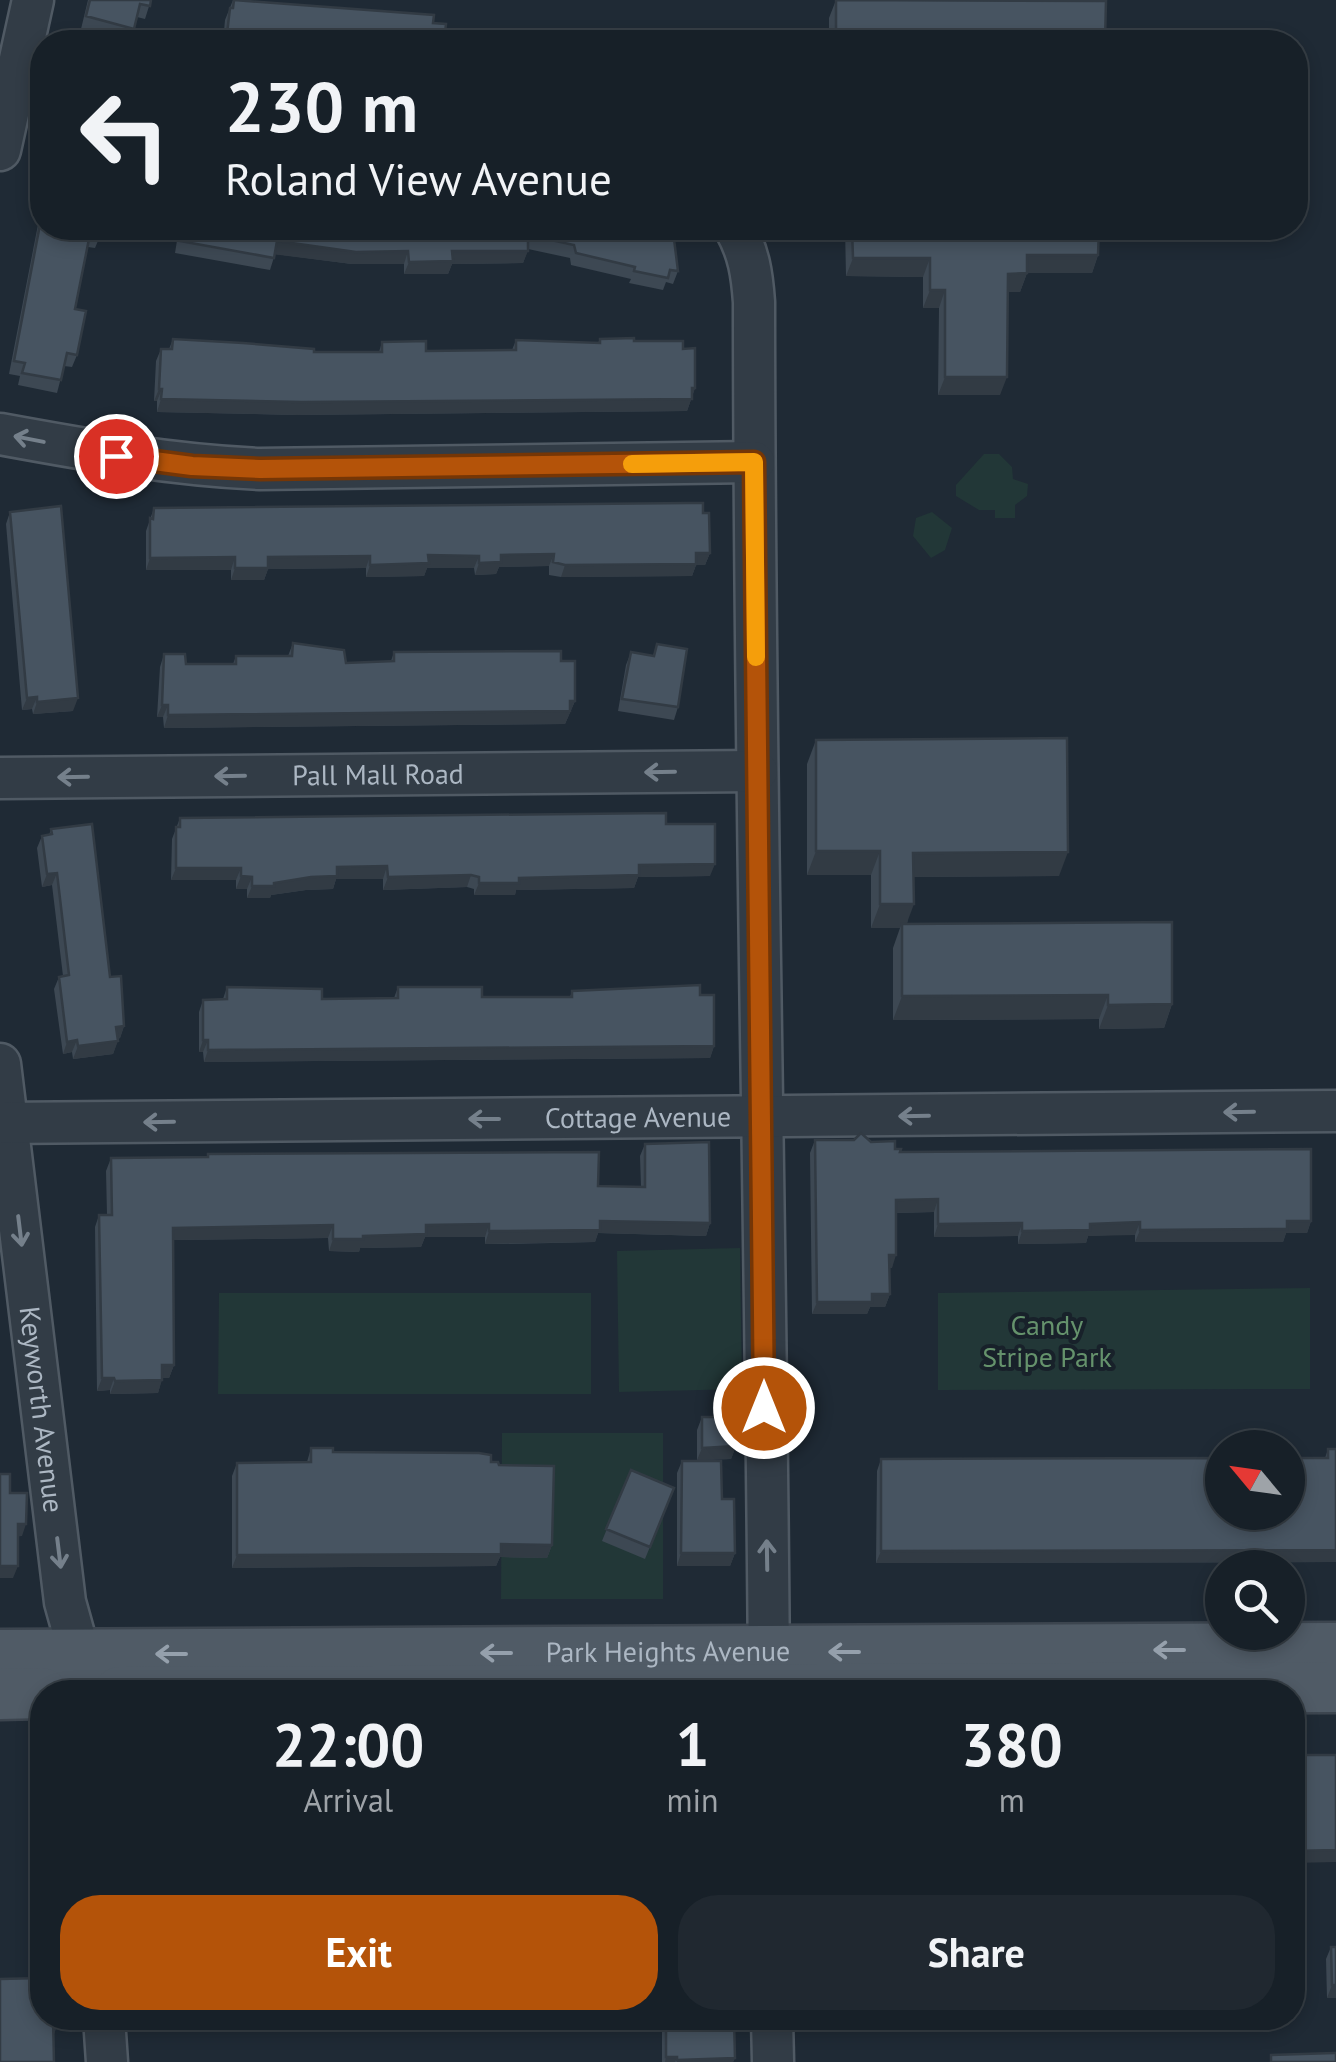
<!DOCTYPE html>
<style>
:root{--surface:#172028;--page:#202830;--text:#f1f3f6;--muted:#9ea3a8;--line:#363e45;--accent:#b45309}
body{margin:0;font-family:"PT Sans",sans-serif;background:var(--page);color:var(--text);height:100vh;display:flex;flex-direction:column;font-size:38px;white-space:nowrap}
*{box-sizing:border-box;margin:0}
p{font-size:32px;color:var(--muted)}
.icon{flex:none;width:55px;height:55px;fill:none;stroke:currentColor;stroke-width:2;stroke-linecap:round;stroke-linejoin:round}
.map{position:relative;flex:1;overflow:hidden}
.details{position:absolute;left:30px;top:1680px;width:1275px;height:350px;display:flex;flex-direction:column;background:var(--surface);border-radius:40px;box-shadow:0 5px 15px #0003,0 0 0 2px var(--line)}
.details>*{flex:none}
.top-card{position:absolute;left:30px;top:30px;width:1278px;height:210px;border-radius:40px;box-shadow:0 5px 15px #0003,0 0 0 2px var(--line);background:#172028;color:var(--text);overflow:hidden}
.needle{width:65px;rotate:299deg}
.fabs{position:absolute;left:1205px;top:1430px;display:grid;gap:20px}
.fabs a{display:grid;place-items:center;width:100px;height:100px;border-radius:50%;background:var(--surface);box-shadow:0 5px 15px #0003,0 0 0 2px var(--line);font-size:50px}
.pin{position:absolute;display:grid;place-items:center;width:85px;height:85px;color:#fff;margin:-42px;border:5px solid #fff;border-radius:50%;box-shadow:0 2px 10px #0007}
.me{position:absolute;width:110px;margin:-55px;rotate:0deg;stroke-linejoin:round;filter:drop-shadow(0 0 8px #0008)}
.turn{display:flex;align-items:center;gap:35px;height:210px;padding:0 30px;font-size:45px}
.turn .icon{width:130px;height:130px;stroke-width:2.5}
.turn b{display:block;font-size:70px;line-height:85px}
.eta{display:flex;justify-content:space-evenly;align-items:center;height:170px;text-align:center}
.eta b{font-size:60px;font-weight:800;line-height:70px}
.cta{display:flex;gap:20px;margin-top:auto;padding:20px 30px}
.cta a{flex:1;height:115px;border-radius:40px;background:var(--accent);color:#fff;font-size:40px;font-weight:800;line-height:115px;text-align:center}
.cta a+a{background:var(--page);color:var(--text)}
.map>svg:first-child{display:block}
.green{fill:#223737}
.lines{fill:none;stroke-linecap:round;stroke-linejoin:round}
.minor-casing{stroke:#505a64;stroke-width:45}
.major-casing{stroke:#3c454f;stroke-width:55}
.minor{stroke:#323c46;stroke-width:40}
.major{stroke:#505b66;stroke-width:50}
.wall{fill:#3d4853}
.shaded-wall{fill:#323b44}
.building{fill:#475461;stroke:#323b44;stroke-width:2.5}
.oneway{stroke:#75808b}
.oneway2{stroke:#95a0ac}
.route-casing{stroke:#753606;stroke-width:25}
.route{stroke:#b45309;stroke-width:18}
.slow{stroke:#f59e0b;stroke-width:18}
.labels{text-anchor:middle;stroke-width:8;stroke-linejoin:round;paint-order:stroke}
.street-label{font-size:28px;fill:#acb7c3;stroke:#18212a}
.park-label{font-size:28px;fill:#65926c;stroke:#18212a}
</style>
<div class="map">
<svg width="1336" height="2062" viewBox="0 0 1336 2062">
<rect width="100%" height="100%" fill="#1f2a35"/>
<path class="green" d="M984,454H999L1012,467L1013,479L1028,484L1027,496L1015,505V518H995V510H979L956,496V485Z
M932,512L952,528L945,550L931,558L913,536L916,518Z
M740,1248L742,1389L619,1392L617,1251Z
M1310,1288V1389L938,1390V1293Z
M219,1293H591V1394H218Z
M502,1433H663V1599H501Z"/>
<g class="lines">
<defs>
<g id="minor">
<path d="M0,150L33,0"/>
<path d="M735,228C749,253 752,274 754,302C754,762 766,1221 769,1680"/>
<path d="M0,434C87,450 172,465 260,469L754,462"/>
<path id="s1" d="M0,778L757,771"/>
<path id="s2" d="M0,1064L65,1602L90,1692"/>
<path id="s3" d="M0,1123L1336,1111"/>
<path d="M104,2018L107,2062"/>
<path d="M772,2018L773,2062"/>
</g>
<g id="major">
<path id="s4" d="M0,1655L1336,1648"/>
<path d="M119,1692L1336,1687"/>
<path d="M0,1694L42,1693"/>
</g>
</defs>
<use href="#minor" class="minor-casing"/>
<use href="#major" class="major-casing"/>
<use href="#minor" class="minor"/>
<use href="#major" class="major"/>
</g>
<path class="wall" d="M88,0H151L145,19L137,17L130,42L81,29Z
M233,0L433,23L444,42H223L225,20Z
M836,0L1105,42H829V18Z
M42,204V228L100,236L95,248L88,247L75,309L77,355L72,367L64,366L57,393L18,385L20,376L9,374Z
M179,228H646L645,232L678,271L673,284L666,282L663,290L629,283L631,279L571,265L570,258L528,249L523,263L452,264L448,274H404V264H352L275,254L270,270L175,253Z
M845,228H1099L1098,255L1092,273H1027L1020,292H1008L1000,395H938L939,308H923V277L846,276Z
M173,339L314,352H379L382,342L426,351L512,350L516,340L598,343L600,339L634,341L683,349L695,388L687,411L297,415L157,412V401H154L156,361L161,349H169Z
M154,508L703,513L710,553L705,565H696L692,576L561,577L549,575V566L499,567L496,574L475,575L474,568H427L424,576L366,577V568L268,569L264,580H231V570H146V531Z
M10,512L73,711L33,714L32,709L22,710L6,524Z
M293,643L346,663L391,661L394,652L561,661L575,701L565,724L164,728L163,717H157L160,667L164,654L186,664H233L236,656H288Z
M657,644L678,707L674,720L618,711L626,665L631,652L653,656Z
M816,740L1059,876L914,877L907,924L1172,1004L1164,1028L1099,1029V1019L893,1020V948L900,928H871V875H807V764Z
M180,818L666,824L710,876L638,877L634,888L516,890L515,895H474V889L467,887L383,890V879H336L333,889L306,890L271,895L270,898H247V889H236V880H171L172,839Z
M51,829L110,977L124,1026L120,1038L118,1039L113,1054L73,1059L72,1052L63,1054L54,989L59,977L63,976L52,885L42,887L37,848L42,836L49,835Z
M227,987L322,999L394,998L398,987L482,997H570L572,991L700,995L714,1046L710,1058L204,1062L203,1052H199V1012L203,1000L223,999Z
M815,1140L871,1142L900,1152L1311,1221L1307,1233H1286L1283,1242H1135V1235H1111L1088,1236L1086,1243L1018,1244V1236L934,1237V1212L896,1213L892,1268H889L890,1294L885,1307H870L867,1314H812L810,1153Z
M645,1144L710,1223L706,1236L598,1233L595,1242L503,1244H485V1237H425L421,1247L360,1248L359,1252L329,1251L328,1238L173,1240L174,1365L169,1378H162L158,1393L110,1394V1390L97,1391L95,1227L99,1215H107L106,1171L111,1158L598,1186L641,1187L640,1156Z
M702,1417L736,1446L731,1459L697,1460V1430Z
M311,1448L333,1452L491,1462L499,1465L552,1545L547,1558L500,1557L496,1566L232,1568V1476L237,1463L307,1462Z
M1328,1449H1336V1562L876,1563L877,1471L881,1459L1325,1458Z
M682,1461L722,1499L735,1553L730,1566H677V1473Z
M631,1470L674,1488L645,1559L602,1541Z
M1331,1947H1336V1998H1327L1326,1959Z
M662,2018H734L735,2058L733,2062H662Z"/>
<path class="shaded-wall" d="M277,241L408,251L404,264H352L272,254Z
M452,251H528L523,263L452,264L448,274H404L409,262Z
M1027,255H1098L1092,273H1020Z
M853,258H930L923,277L846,276Z
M1027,273L1020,292H1001L1008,274Z
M930,290H945L939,308H923Z
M945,377H1007L1000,395H938Z
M695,388L687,411L297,415L157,412L161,399Z
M159,389H162L157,401H154Z
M696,553H710L705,565H696L692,576L561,577L565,565Z
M554,554L549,566L499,567L496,574L475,575L479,563L501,555Z
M428,555L479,556L474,568H427L424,576L366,577L370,565Z
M370,556L366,568L268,569L264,580H231L235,568L268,557Z
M235,557L231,570H146L150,558Z
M37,697L32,709L22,710L27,698Z
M78,698L73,711L33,714L37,702Z
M575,701L565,724L164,728L168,715Z
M162,705H168L163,717H157Z
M816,851H880L871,875H807Z
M1068,852L1059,876L905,877L913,853Z
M715,864L710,876L638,877L634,888L516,890L515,895H474L479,883L639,865Z
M387,866L383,879H336L333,889L306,890L271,895L270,898H247L252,886L274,883L337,867Z
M176,868H241L236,880H171Z
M57,873L52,885L42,887L47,874Z
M471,875L467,887L383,890L388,877Z
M241,876L252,877L247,889H236Z
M880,904H914L905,928L902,924L900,928H871Z
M1108,995L1099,1019L893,1020L902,996Z
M1172,1004L1164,1028L1099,1029L1108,1005Z
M124,1026L120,1038L111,1039L116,1027Z
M77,1040L72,1052L63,1054L67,1042Z
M203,1040H208L203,1052H199Z
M118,1041L113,1054L73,1059L78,1046Z
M714,1046L710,1058L204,1062L208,1050Z
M938,1199L934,1212L891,1213L896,1200Z
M600,1221L710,1223L706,1236L598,1233L595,1242L485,1244L489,1231Z
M1287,1221H1311L1307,1233H1286L1283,1242H1135L1140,1230Z
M1140,1222L1135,1235L1088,1236L1086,1243L1018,1244L1022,1231L1090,1224Z
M1022,1223L1018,1236L934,1237L938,1224Z
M489,1224L485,1237H425L421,1247L360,1248L359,1252L329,1251L333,1239L363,1236L426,1225Z
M333,1225L328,1238L169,1240L173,1228Z
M889,1255H896L892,1268H885Z
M872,1294H890L885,1307H870L867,1314H812L817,1302Z
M162,1365H174L169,1378H158Z
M102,1378H114L110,1390L97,1391Z
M162,1380L158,1393L110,1394L115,1381Z
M736,1446L731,1459L697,1460L702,1448Z
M18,1524H26L22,1536L13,1537Z
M501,1544L552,1545L547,1558L500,1557L496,1566L232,1568L237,1555Z
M1336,1550V1562L876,1563L881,1551Z
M681,1553H735L730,1566H677Z
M0,1566H18L13,1578H0Z
M1336,1850V1862L1292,1863V1851Z
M1332,1985H1336V1998H1327Z
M52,2018H60L53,2037Z
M666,2057H677L675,2062H665Z
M735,2058L733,2062H677V2060Z"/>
<path class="building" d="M90,0H151L150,6L140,4L134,29L86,16Z
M234,0L434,15L433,23L446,24L444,42H226L230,8H233Z
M836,0L1106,1L1105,42H836Z
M42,214V228H102L100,236L90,234L75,309L86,311L77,355L67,353L61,380L22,373L25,363L14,361Z
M182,228H646L645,232L674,239L678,271L670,270L668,278L634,271L635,267L576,253L574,245L528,235V251H452L453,261L409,262L408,251L356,252L277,241L274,258L180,241Z
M852,228H1099L1098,255H1027V273L1008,274L1007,377H945V290H930V258H853Z
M634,338V341H683V349L695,348V388H692V399L302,402L161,399L162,389H159L161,349H172L173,339L243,343L314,349V352H382V342L426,341V351L516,350V340L600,343V339Z
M689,503H703V513H709L710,553H696V564L565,565L553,562L554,554L501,555V562L479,563V556L428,555L429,563L370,565V556L268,557V568H235V557L150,558V518L153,519L154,508Z
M61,506L78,698L37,702V697L27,698L10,512Z
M293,643L344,650L346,663L394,661V652L561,651V661H575V701H570V711L168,715V705H162L164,654H185L186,664H236V656H292Z
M657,644L687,649L678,707L622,699L631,652L654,656Z
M1067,738L1068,852L913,853L914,904H880V851H816V740Z
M666,813V824H715V864L639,865V875L519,878V883H479V877L471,875L388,877L387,866L337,867V876L311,877L274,883V886H252V877L241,876V868H176V827H180V818Z
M92,824L110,977L121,976L124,1026L116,1027L118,1041L78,1046L77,1040L67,1042L59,977L69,975L57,873L47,874L42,836L52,834L51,829Z
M1172,922V1004L1108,1005V995L902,996V924Z
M700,985V995H714V1046L208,1050V1040H203V1000L227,999V987L322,989V999L398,998V987H482V997H572V991Z
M861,1133L871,1142L895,1141V1149H901L900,1152L1311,1149V1221H1287V1229L1140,1230V1222L1090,1224V1230L1022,1231V1223L938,1224V1199L896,1200V1255H889L890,1294H872V1302H817L815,1140H854Z
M709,1142L710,1223L600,1221V1230L508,1231H489V1224L426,1225V1234L363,1236V1239H333V1225L173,1228L174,1365H162V1380L115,1381L114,1378H102L99,1215H112L111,1158L208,1157V1154L599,1152L598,1186L645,1187V1144Z
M702,1417H735L736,1446L702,1448Z
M311,1448H333V1452L479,1453L491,1455V1462H498L499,1465L554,1466L552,1545L501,1544V1554L237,1555V1463L311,1462Z
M1328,1449H1336V1550L881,1551V1459L1222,1458V1512H1288V1458H1328Z
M682,1461H721L722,1499H734L735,1553H681Z
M631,1470L674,1488L650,1547L606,1529Z
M0,1474H10V1493H27L26,1524H18V1566H0Z
M1292,1755H1336V1850L1292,1851Z
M1331,1947H1336V1985H1332Z
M42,1978V2018H53L54,2062H0V1979Z
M666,2018H734L735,2058L677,2060V2057H666Z
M1334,2053H1336V2062H1271V2055Z"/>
<defs><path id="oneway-shaft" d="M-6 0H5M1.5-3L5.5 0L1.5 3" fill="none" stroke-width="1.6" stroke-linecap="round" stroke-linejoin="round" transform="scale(2.5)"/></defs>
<g class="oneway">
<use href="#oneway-shaft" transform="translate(29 439) rotate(-169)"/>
<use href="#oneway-shaft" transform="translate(660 772) rotate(179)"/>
<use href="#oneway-shaft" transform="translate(230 776) rotate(179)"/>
<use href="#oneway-shaft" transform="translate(73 777) rotate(179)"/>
<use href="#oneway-shaft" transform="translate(1239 1112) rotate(179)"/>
<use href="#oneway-shaft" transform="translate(914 1116) rotate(179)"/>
<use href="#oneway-shaft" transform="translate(484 1119) rotate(180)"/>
<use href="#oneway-shaft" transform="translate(159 1122) rotate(179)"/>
<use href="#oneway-shaft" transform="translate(20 1231) rotate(83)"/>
<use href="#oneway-shaft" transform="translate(59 1553) rotate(83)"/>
<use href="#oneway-shaft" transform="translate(767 1555) rotate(-91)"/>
</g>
<g class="oneway2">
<use href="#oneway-shaft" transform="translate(1169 1650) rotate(180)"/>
<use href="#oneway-shaft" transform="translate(844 1652) rotate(180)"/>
<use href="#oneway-shaft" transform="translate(496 1653) rotate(180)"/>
<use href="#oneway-shaft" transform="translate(171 1654) rotate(180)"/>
</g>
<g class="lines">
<defs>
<path id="route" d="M116,456L192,466L260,469L754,462L764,1408"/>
</defs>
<use href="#route" class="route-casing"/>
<use href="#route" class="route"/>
<path class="slow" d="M632,464L754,462L756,657"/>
</g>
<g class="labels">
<g class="street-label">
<text dy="10" stroke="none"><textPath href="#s1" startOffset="378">Pall Mall Road</textPath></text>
<text dy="10" stroke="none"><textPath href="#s3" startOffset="638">Cottage Avenue</textPath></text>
<text dy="10" stroke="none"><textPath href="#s2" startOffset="348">Keyworth Avenue</textPath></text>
<text dy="10" stroke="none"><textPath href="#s4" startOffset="668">Park Heights Avenue</textPath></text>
</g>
<g class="park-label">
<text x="1047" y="1335">Candy<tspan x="1047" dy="32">Stripe Park</tspan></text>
</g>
</g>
</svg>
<div class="fabs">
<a><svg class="needle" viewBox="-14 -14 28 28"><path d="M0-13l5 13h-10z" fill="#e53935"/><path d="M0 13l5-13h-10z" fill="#9ea3a8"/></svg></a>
<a><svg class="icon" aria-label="search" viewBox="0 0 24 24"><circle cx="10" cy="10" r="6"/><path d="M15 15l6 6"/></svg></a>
</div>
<div class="pin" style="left:116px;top:456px;background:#d93025"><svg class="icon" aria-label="arrive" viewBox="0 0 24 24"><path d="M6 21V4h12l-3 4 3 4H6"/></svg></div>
<svg class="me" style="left:764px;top:1408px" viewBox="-20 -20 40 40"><circle r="17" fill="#b45309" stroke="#fff" stroke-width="3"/><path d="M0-11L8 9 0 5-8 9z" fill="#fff"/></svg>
<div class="top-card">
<div class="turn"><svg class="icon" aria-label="left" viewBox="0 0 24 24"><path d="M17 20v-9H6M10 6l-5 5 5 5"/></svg><div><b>230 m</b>Roland View Avenue</div></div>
</div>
<section class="details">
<div class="eta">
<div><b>22:00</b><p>Arrival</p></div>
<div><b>1</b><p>min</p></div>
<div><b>380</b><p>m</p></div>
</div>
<div class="cta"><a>Exit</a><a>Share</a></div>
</section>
</div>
